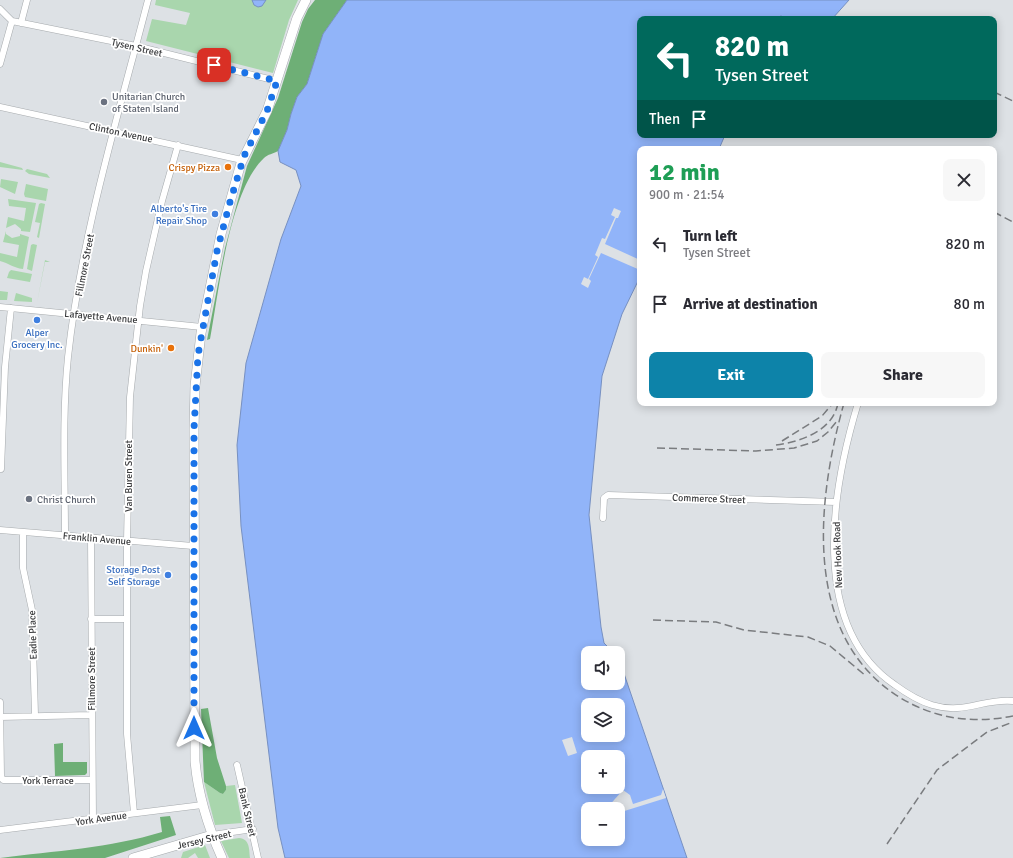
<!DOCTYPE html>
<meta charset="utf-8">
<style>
:root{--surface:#fff;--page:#f7f7f7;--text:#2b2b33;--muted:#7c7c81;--accent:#0d83a9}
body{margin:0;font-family:Signika,sans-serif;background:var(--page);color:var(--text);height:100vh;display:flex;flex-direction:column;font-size:15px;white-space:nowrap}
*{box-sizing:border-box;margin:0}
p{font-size:13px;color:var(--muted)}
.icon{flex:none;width:22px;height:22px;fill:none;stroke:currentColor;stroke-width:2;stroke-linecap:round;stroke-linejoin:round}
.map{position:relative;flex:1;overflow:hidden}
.drawer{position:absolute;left:637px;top:146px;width:360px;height:260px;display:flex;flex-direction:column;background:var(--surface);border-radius:8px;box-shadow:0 2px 10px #0003}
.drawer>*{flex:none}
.top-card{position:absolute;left:637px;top:16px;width:360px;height:122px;border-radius:8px;box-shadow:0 2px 10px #0003;background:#00695c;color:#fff;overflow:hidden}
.fabs{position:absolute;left:581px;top:646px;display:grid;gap:8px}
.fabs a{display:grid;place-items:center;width:44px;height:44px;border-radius:8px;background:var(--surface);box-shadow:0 2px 10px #0003;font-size:20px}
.pin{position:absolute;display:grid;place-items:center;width:34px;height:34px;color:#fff;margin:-17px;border-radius:8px;box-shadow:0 2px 6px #0006}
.me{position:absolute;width:44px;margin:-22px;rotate:0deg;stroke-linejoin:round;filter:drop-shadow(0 0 3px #0008)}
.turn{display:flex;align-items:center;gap:14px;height:84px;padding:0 12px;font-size:18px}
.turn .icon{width:52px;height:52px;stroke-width:2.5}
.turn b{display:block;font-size:28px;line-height:34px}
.then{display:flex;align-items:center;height:38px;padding:0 12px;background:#0003;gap:8px;font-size:15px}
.round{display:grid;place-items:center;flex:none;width:42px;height:42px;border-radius:8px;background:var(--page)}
.headline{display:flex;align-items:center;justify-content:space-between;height:68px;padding:0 12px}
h1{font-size:24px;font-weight:700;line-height:30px;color:#1e9e55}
.button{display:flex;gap:8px;margin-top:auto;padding:8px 12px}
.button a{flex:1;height:46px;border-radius:8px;background:var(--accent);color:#fff;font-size:16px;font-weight:700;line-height:46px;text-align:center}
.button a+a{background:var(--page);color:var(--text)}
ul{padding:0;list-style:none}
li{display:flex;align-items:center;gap:12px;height:60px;padding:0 12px}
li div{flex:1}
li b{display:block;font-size:15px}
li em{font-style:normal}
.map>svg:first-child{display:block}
.green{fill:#a9d6ad}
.forest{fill:#6eaf76}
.water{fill:#91b4f9;stroke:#7790c1;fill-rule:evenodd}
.pier{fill:#dde1e5}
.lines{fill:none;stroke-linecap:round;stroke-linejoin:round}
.street-casing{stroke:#a6aaad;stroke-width:7}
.secondary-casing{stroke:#a6aaad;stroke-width:10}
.street{stroke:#fff;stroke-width:6}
.secondary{stroke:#fff;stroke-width:9}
.rail{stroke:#7a7c7f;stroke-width:1.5;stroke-dasharray:8 4;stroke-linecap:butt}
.route{stroke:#1a73e8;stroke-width:7;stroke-dasharray:0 12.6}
.worship-dot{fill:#6b7280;stroke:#fff;stroke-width:1.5}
.food-dot{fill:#e8710a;stroke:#fff;stroke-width:1.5}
.shop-dot{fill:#3f7fe0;stroke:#fff;stroke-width:1.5}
.labels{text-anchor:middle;stroke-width:3.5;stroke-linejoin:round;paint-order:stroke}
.street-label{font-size:10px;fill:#3a3b3d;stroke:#fff}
.worship-label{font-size:10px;fill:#5b616d;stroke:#fff;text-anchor:start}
.food-label{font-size:10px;fill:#c56008;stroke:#fff;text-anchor:end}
.shop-label{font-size:10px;fill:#366cbe;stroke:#fff;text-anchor:end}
</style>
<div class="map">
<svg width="1013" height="858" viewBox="0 0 1013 858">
<rect width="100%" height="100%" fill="#dde1e5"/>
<path class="green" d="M156,0H298L289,20L273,73L146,41L152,19L186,25L190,13L155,5Z
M0,162L22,168L23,170L0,167Z
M27,169L47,174L50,178L29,174L25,171Z
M1,179L18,182L15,194L0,187Z
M26,184L48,189L46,201L25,197L24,194Z
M8,199L36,203L30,232L21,231V229L15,224L6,228L8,217L24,221L26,208L9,206Z
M41,203L45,204L39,238L37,237L40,223L35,222L39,204Z
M6,231V234L12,238L20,236V234L29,237L23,269C13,268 9,263 0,261V253L17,257L19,245L3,242Z
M33,244L37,245L32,271L27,269L31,245Z
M45,260L50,262H45L37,303Z
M11,270L32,274L30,282L7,278L9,272Z
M0,291L8,292L7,300H0Z
M16,293L32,298V302L14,301Z
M204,782L220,793L223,794L226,790V786L235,785L242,823L215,825Z
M239,838C250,839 249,849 250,858H229L221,841Z
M205,845L210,858H198L195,853L188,858H181L183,852Z"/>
<path class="forest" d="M315,0H347L323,34L307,84L297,97L291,114L287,130L278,151C273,154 268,154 264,158C229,191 219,291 210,339L207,340L225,248L247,166L278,98L302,22L308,9Z
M208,708L217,758L226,786V790L223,794L220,793L204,782L201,709Z
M63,743V762H87V773L85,775L55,776L54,744Z
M170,816L176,835L105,858H0C54,851 110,848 162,832L160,817Z"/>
<path class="water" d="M252,0H266L262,6L258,7L254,5Z
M347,0H849L832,19H788L781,16L772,19H640V135H725L719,149H640V277L622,314L602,376L589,515L601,627L604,643L614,653H588V683H618V657L619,659L687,858H285L278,828L241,526L237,445L246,363L281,239L301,186L296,170L280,162L278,151L287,130L291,114L297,97L307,84L323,34ZM588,705H618V735H588ZM588,757H618V787H588ZM588,809H618V839H588Z"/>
<path class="pier" d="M614,208L621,211L618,218H616L605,244L640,260V270L601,253L589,279L591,281L588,288L581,284L584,277L588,279L598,257L595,255L602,238L605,239L615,217L611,215Z
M572,737L577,753L568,756L562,740Z
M663,789L666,798L618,813V809H606L623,790L630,795L633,804L661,795Z"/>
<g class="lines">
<defs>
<path id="street" d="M0,9L12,21L136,46L277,81
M21,23L27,0
M0,64L12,21
M0,107L242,160
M0,307L202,327
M858,403C832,489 808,626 895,685C906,693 919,701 932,705C965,715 983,698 1013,701
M1,469L5,367L11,308
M603,518L604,498L608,495L836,502
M0,530L193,546
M23,532V568L32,610L35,715
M65,536C65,476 62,416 68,357C81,237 118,116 148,0
M91,538L93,819
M91,619H127
M0,702L1,776L3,780H92
M0,717L91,715
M237,765L258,858
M134,813L127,734V541L130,397L140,306L146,271L162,201L178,145
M0,830L202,805
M212,835L253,829"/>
<path id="secondary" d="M133,858L212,835
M222,858C208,827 198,795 195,761L194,429L195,386L201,333L221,234L241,163L267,111L297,18L306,0"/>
</defs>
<use href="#street" class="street-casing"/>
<use href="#secondary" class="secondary-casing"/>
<use href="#street" class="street"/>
<use href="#secondary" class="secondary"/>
<path class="rail" d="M994,92L1013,101
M994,212L1013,222
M844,403C817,499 801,635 899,697C935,719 973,724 1013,716
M782,441L822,416L833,403
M776,445C800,442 833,431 838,403
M657,448L756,451L794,448L817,441L828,432L837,421
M653,620L716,622L744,630L808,637L830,646L866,676
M887,844L937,770L987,732L1013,722"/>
</g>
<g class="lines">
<path class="route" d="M194,728V429L198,355L217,251L230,202L244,156L267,111L277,81L214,65"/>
</g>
<g class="worship-dot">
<circle cx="104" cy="102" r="4"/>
<circle cx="29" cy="499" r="4"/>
</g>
<g class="food-dot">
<circle cx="228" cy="167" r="4"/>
<circle cx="171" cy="348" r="4"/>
</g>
<g class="shop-dot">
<circle cx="215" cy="214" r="4"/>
<circle cx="37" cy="320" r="4"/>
<circle cx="168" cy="575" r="4"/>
</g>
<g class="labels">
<g class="street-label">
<text transform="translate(137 47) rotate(13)" y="4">Tysen Street</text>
<text transform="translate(121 132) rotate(12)" y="4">Clinton Avenue</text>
<text transform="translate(84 265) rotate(-79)" y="4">Fillmore Street</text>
<text transform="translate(101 316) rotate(5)" y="4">Lafayette Avenue</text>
<text transform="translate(128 476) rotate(-90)" y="4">Van Buren Street</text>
<text transform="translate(709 498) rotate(2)" y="4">Commerce Street</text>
<text transform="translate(97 538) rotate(5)" y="4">Franklin Avenue</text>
<text transform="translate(837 555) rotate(-92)" y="4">New Hook Road</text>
<text transform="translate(32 635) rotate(-92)" y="4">Eadie Place</text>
<text transform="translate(91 679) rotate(-90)" y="4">Fillmore Street</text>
<text x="48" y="784">York Terrace</text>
<text transform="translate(248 812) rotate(77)" y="4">Bank Street</text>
<text transform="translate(101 818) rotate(-8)" y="4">York Avenue</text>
<text transform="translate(204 839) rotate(-13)" y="4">Jersey Street</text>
</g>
<g class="worship-label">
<text x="112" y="100">Unitarian Church<tspan x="112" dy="12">of Staten Island</tspan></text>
<text x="37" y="503">Christ Church</text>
</g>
<g class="food-label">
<text x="220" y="171">Crispy Pizza</text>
<text x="163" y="352">Dunkin'</text>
</g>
<g class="shop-label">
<text x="207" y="212">Alberto's Tire<tspan x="207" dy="12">Repair Shop</tspan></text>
<text x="37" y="336" text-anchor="middle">Alper<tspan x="37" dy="12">Grocery Inc.</tspan></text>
<text x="160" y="573">Storage Post<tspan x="160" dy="12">Self Storage</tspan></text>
</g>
</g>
</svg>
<div class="fabs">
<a><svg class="icon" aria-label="sound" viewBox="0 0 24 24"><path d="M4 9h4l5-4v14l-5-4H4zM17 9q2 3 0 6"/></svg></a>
<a><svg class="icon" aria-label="layers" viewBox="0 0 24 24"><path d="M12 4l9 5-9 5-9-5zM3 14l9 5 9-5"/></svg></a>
<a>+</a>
<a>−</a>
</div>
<div class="pin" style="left:214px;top:65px;background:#d93025"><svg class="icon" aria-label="arrive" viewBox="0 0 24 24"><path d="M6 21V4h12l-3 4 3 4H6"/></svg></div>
<svg class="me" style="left:194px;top:728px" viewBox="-20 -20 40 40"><path d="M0-17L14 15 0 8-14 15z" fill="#1a73e8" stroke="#fff" stroke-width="4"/></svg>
<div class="top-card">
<div class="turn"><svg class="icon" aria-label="left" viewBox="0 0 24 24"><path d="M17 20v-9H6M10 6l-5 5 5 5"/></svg><div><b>820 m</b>Tysen Street</div></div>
<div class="then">Then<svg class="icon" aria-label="arrive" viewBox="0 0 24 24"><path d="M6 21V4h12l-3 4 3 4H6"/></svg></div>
</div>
<section class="drawer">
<div class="headline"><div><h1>12 min</h1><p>900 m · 21:54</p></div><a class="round"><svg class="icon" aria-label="close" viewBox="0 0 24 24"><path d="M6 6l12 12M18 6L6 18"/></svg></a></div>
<ul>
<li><svg class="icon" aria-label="left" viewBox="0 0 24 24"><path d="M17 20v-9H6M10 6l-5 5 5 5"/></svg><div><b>Turn left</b><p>Tysen Street</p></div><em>820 m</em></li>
<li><svg class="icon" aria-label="arrive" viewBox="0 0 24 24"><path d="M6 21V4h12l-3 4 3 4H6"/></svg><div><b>Arrive at destination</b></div><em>80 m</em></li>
</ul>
<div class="button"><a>Exit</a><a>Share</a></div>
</section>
</div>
